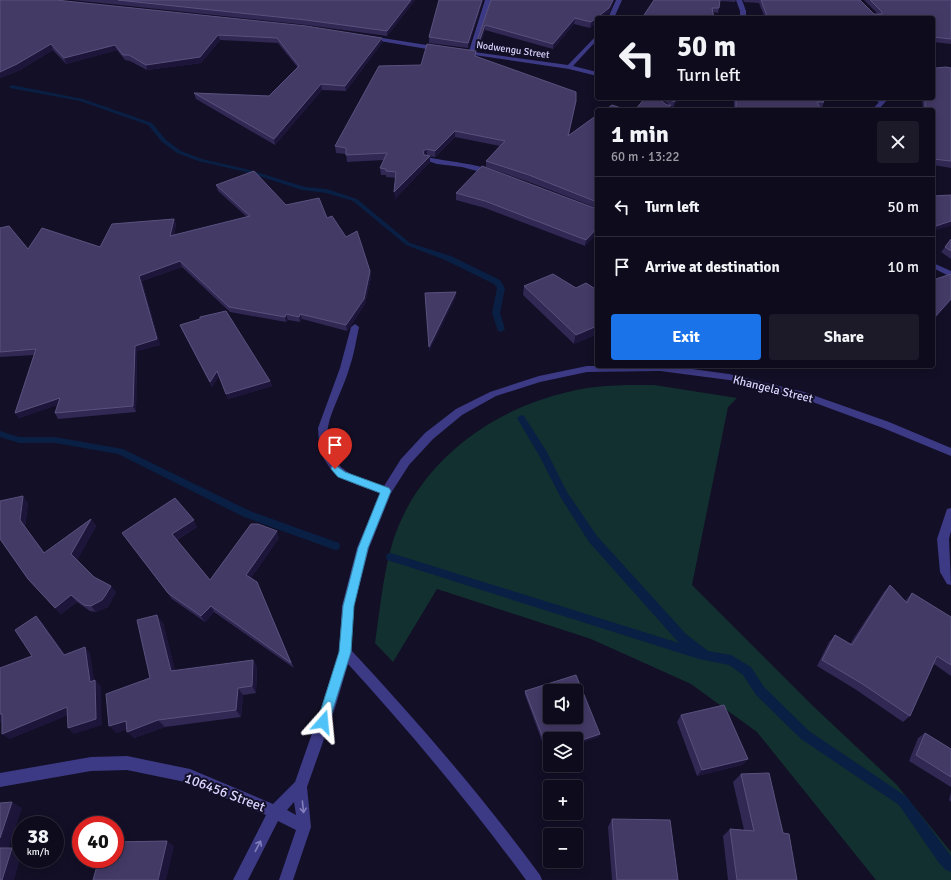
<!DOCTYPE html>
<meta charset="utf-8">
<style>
:root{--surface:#0e0b1c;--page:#1c1929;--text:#f1f3f6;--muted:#9b9ba3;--line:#2e2b3b;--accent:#1a73e8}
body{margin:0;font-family:Signika,sans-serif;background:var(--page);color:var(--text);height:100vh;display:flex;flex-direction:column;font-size:15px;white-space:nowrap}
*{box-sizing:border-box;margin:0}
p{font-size:13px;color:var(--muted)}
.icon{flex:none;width:22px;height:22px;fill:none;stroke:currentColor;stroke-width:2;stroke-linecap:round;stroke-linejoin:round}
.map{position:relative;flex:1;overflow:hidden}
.side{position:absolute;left:595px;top:108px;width:340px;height:260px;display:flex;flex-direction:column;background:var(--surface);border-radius:4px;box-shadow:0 2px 10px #0003,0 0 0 1px var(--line)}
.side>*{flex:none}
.banner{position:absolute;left:595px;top:16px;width:340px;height:84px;border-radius:4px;box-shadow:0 2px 10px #0003,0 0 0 1px var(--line);background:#0e0b1c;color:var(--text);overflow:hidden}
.fabs{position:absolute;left:543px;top:684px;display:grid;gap:8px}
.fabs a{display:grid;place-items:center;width:40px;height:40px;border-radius:4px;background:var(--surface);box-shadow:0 2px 10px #0003,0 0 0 1px var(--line);font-size:20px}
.speed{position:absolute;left:12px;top:816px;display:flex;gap:8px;font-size:20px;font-weight:700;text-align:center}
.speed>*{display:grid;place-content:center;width:52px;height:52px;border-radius:50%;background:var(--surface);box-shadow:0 2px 10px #0003,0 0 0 1px var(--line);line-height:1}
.speed small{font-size:10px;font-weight:400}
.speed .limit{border:6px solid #d22;background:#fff;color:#111}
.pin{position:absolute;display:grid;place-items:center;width:34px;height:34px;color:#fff;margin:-41px -17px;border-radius:50% 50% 50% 0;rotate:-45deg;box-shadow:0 0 4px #0007}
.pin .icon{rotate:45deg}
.me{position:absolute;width:44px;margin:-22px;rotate:18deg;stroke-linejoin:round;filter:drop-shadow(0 0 3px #0008)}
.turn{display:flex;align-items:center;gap:14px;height:84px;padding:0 16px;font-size:18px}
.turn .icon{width:52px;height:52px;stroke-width:2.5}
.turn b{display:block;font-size:28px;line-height:34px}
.round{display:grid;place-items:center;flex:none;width:42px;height:42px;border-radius:4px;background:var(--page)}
.headline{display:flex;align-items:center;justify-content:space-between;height:68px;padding:0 16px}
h1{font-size:24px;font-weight:700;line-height:30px}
.primary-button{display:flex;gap:8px;margin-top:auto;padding:8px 16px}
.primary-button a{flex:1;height:46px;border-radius:4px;background:var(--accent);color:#fff;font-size:16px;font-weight:700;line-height:46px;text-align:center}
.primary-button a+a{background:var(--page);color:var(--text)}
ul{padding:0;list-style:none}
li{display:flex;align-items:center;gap:12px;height:60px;padding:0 16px;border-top:1px solid var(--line)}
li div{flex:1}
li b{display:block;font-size:15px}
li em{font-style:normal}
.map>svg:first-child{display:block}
.green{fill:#12302f}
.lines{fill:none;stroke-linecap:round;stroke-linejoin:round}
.stream{fill:#0a1f44;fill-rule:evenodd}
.minor{fill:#3d3a85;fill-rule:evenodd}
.wall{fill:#312854}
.shaded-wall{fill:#1d163a}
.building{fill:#433a66;stroke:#5a527e;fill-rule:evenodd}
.oneway{stroke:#837fbc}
.route{fill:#4fc3f7;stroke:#337fa1}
.labels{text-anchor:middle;stroke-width:4;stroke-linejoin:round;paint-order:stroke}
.far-street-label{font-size:10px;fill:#d9d4ff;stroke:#130f26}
.street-label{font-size:12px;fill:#d9d4ff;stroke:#130f26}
.near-street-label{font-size:14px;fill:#d9d4ff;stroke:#130f26}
</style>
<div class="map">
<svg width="951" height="880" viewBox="0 0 951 880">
<rect width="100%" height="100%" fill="#130f26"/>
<path class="green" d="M625,385H654L737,398L728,407L692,585L813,706L896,784L951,852V880H876L757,732L691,684L591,639L437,589L393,662L375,643C380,609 383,574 393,541C418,463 490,410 568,392C586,387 606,386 625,385Z"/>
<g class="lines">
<path class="stream" d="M12,85L83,99L152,123L166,140L181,151L202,159L250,170L305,187L327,189L357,199L410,243L451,256L500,280L505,288L500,313L505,329L501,332L498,331L492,313L497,288L494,284L445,260L406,245L353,201L326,193L302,190L246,172L198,161L177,153L162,142L148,125L80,101L10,88L9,87Z
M521,415L524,416L547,452L567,492L597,536L686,634L708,651L731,655L751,667L764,687L809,731L907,797L951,856V872L946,870L939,863L899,805L801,739L756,695L743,675L729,665L699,659L387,560L386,557L387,554L391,553L679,643L589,542L561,498L540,457L517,418Z
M0,431L19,437H55L123,449L250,511L339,543L340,546L339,549L335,550L244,517L118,454L55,443H19L0,437Z"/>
<path class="minor" d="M485,0H491L474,52L568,65L597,35V40L573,66L597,72V76L569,69L461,53V51H469Z
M616,0H622L614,18H608Z
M736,0H742L746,11V18H740V11Z
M370,36L439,47L442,49L439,51L368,39L367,38Z
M869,98L881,99L889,98L878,110H872L879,102Z
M427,157C443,161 484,164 495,173L492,175L462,167L437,164L425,160L424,159Z
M933,263L951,271V277L933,268Z
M355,324L359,327C356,341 354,355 349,369C344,387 331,410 328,427C326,438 331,455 337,463C348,476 368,481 384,486L401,459L425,433L456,409L490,392L539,376L587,366H670L729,374L804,392L889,422L951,448V456L883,428L799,397L729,380L660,371L587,372L540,382L496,396L462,415L433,439L409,465L391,493L369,548L354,606L351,650C418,722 482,796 540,875L542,880H526C471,805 411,733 348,664L335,708L307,787L311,827L293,880H279L296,830L278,821L248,880H233L266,815L190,783L127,770L91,771L0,787V773L91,757L127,756L190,769L273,804L295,782L321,708L339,652L342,606L357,548L380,493L357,485L337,476L330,468L324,459L319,444L318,428L340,368L351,327ZM294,802L296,815L287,810Z
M951,508V531L949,539L951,585L947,584L940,572L937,539L947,509Z"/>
</g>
<path class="wall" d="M0,0L382,38V43L346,91L322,90L275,145L196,99L194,93L269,96L298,68L278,43L220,40L201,63L147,70L130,61L125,60L117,50L66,64L53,50L20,70L0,78Z
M73,0H415L387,36L307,25Z
M483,0L468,48L429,43V37Z
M491,0H614L609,13L597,18V22L590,28L574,24L553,49L485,30L478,50H476V44Z
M654,0H736L735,2L720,1L718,13L713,12Z
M743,0H860L874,14H878L864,0H951V44L933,42V18H765L759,3L744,2Z
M476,56L576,101L575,107L569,135L597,115V208L529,182L486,167V161L500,146L455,137L435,157L427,156H430V162L395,199L396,178L386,177V175H381L380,168L384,160L347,162L346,154L336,153L335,146L421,65Z
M936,68H951V168L933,165V110H923L922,98H933Z
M660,98H680L673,107L671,106L667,105H670Z
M713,98H821L824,102L822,108L820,107L821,110H734V100Z
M216,185L286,205L327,218L346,237L370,271L371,277L365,304L347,331L302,319L300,322L288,320L286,322L230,312L182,267L142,281L160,345L137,351L136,412L58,419L55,413L57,405L19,418L15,413L34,355L0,357V228L28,249L100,247L174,219L176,224L174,235L247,217L218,191Z
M456,193L597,209L585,246L485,208L456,200Z
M951,239V259L941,252L945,247Z
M586,283L574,344L523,295L524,286L576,288Z
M180,325L270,381L272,386L228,399L219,376L212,387L182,330Z
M28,503L25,527L45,553L91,519L96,526L77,560L94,577L116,592L110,603L108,607L96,612L90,611L77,602L61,614L28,579L0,539Z
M197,527L177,540L210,580L279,538L251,578L257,582L294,668L214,612L205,622L172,599L122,533Z
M890,585L905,601L912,593L951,617V676L934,664L910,716L903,722L855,689L817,666L829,642L835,635L850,644L884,592Z
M163,623L175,671L253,660L257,667L256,693L243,695L241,717L165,727L134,738L127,729L116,733L150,678Z
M525,691L600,734L598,737L547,755L525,695Z
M681,715L748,759L742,765L697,776L677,722Z
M925,733L951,749V787L909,761L918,738Z
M741,774L783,833L797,880H728L723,836L730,829L744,830L733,782Z
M951,792V802L949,800Z
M612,819L678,880H612L608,827Z"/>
<path class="shaded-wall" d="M411,0H415L387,36V31Z
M482,0H483L468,48V43Z
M613,0H614L609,13L602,18H597V22L590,28L591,22Z
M575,18L574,24L553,49V44Z
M485,25V30L478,50V45Z
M218,35L220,40L201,63L147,70L146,65Z
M382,38V43L346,91L345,86Z
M51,44L53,50L20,70L0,78V72Z
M115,45L117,50L66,64L64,58Z
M321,84L322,90L275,145L274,139Z
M677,98H680L673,107L674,102Z
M576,101L575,107L567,142L568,136Z
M455,131V137L435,157V151Z
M427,149V156L423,158V151Z
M430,156V162L395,199L394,192Z
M174,219L176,224L172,241L170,236Z
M951,221V226L933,231V227Z
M597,228V234L585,246L586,240Z
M180,261L182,267L142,281L160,345L137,351L136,412L133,406L135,346L139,276Z
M370,271L371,277L365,304L347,331L346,325Z
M456,292V297L429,352V347Z
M951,299V301L933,321V319Z
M286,314L288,320L286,322L285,317Z
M300,314L302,319L300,322L299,317Z
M597,326V335L574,344L576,335Z
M217,371L219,376L212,387L210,382Z
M270,381L272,386L228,399L226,394Z
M60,398L63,403L19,418L15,413Z
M23,496L28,503L25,527L50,560L44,553L20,520Z
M91,519L96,526L77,561L71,554Z
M194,520L197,527L176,540L172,534Z
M277,531L279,538L249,581L246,575Z
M111,586L116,592L110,603L108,607L96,612L91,606Z
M71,595L77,602L61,614L55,608Z
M211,606L214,612L205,622L201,616Z
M157,615L163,623L177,678L171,671Z
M36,616L42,622L70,661L64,655Z
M85,647L90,653L95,684V680L101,686L102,725L74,734L68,728L90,682Z
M253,660L257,667L256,693L252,686Z
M238,688L243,695L241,717L236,710Z
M67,707L74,713L10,739L2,734Z
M0,714H2L9,719L0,723Z
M158,720L165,727L134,738L127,732Z
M126,721L132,727L116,733L109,726Z
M600,734L598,737L576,745V742Z
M548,751H550V754L547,755Z
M748,759L742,765L697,776L702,770Z
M12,802L22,808L7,853L0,850V838Z
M167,841L174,846L166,880H158Z
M12,848L21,852V856L14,880H2Z"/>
<path class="building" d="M0,0H56L306,26L382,38L345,86L321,84L274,139L194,93L269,96L299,66L277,38L218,35L200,57L146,65L129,55H123L115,45L64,58L51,44L17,64L0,72Z
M118,0H411L387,31L306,20Z
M439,0H482L468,43L429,37Z
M491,0H613L609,8L591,22L575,18L553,44L485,25L478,45L476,44Z
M654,0H720L719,8H712L714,18H642Z
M761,0H860L874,14H882V12L870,0H951V39L933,37V18H773L772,16H767Z
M427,44L476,51L475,56L576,92V101L568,136L597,115V202L529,175L486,161L505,141L455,131L435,151L427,149L423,151L424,155L430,156L394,192L396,172L386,171V169L380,168L387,153L346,155V148L335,146L379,66L421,65Z
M933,63L934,64L936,68L946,67L951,68V161L933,159V110H925V98H933Z
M645,98H658L667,105H671L667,110H635Z
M668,98H677L674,102Z
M736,98H821L824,102H817L821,110H736Z
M612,105L627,110H605Z
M482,166L597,209V228L586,240L485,201L456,193Z
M254,171L286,205L319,198L327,218L332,216L346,237L357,231L370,271L364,299L346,325L300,314L299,317L286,314L285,317L229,307L180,261L139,276L157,339L135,346L133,406L55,413L60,398L15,413L36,349L0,352V228L9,226L28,249L42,228L100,247L112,224L174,219L170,236L250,216L216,185Z
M951,195V221L933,227V196Z
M951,239V251L945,247Z
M553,274L576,288L586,283L597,290V326L576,335L524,286Z
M951,274V299L933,319V280Z
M456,292L429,347L425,293Z
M226,311L270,381L226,394L217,371L210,382L180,325L200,319V317Z
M23,496L20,520L44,553L91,519L71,554L94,577L111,586L105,596L102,600L91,606L84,605L71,595L55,608L28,579L0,539V501Z
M175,498L194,520L172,534L210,580L251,524H258L277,531L246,575L257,582L291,663L211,606L201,616L168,593L122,533Z
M890,585L907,603L912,593L951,617V665L937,656L910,716L861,683L822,660L835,635L852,645Z
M157,615L171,671L253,660L252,686L238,688L236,710L158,720L127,732L126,721L109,726L106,694L150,678L137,620Z
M36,616L64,655L85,647L90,682L95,680L96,719L68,728L67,707L2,734V714H0V668L32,656L15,630Z
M576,675L600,734L576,742V739H550V751H548L525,691ZM550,691H576V717H550Z
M724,705L748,759L702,770L681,715Z
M925,733L951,749V777L916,755Z
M769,773L783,833L789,834L797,880H737L730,829L754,831L741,774Z
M12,802L0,838V803Z
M612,819L670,820L678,880H617Z
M167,841L158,880H93L99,859H115V842Z
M0,848H12L2,880H0Z"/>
<defs><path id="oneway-shaft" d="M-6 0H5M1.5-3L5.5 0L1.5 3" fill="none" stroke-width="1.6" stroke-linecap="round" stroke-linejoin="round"/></defs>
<g class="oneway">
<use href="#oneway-shaft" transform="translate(303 807) rotate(84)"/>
<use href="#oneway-shaft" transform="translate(258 846) rotate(-63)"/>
</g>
<path class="route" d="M335,465L345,472L389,488L391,491L368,548L354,606L351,652L329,722L327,726L323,727L319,726L317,722L339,652L343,606L358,548L380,493L338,477L331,469L332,466Z"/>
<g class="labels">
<g class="far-street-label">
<text transform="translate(513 49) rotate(8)" y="4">Nodwengu Street</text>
</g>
<g class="street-label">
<text transform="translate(773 389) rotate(14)" y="4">Khangela Street</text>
</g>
<g class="near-street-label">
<text transform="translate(225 792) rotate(21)" y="5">106456 Street</text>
</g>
</g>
</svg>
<div class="fabs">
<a><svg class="icon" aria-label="sound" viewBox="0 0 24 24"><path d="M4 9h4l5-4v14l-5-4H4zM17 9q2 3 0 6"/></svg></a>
<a><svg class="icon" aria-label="layers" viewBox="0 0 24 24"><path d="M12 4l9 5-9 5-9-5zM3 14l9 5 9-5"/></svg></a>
<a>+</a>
<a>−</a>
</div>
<div class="speed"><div>38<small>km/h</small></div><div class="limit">40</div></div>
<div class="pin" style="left:335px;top:469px;background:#d93025"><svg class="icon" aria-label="arrive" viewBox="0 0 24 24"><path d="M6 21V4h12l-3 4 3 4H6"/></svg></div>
<svg class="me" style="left:323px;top:722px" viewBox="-20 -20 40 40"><path d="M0-17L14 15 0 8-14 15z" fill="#4fc3f7" stroke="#fff" stroke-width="4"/></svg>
<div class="banner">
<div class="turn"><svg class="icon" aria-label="left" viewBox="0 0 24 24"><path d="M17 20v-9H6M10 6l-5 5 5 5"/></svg><div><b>50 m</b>Turn left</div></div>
</div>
<section class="side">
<div class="headline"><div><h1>1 min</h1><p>60 m · 13:22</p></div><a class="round"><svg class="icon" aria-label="close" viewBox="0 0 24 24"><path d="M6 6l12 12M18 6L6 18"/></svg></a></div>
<ul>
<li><svg class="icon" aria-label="left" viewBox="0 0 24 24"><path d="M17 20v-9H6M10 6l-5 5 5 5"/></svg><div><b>Turn left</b></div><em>50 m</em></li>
<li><svg class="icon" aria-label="arrive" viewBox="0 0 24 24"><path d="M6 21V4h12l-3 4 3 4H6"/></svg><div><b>Arrive at destination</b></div><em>10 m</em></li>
</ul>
<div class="primary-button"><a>Exit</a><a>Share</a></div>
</section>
</div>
